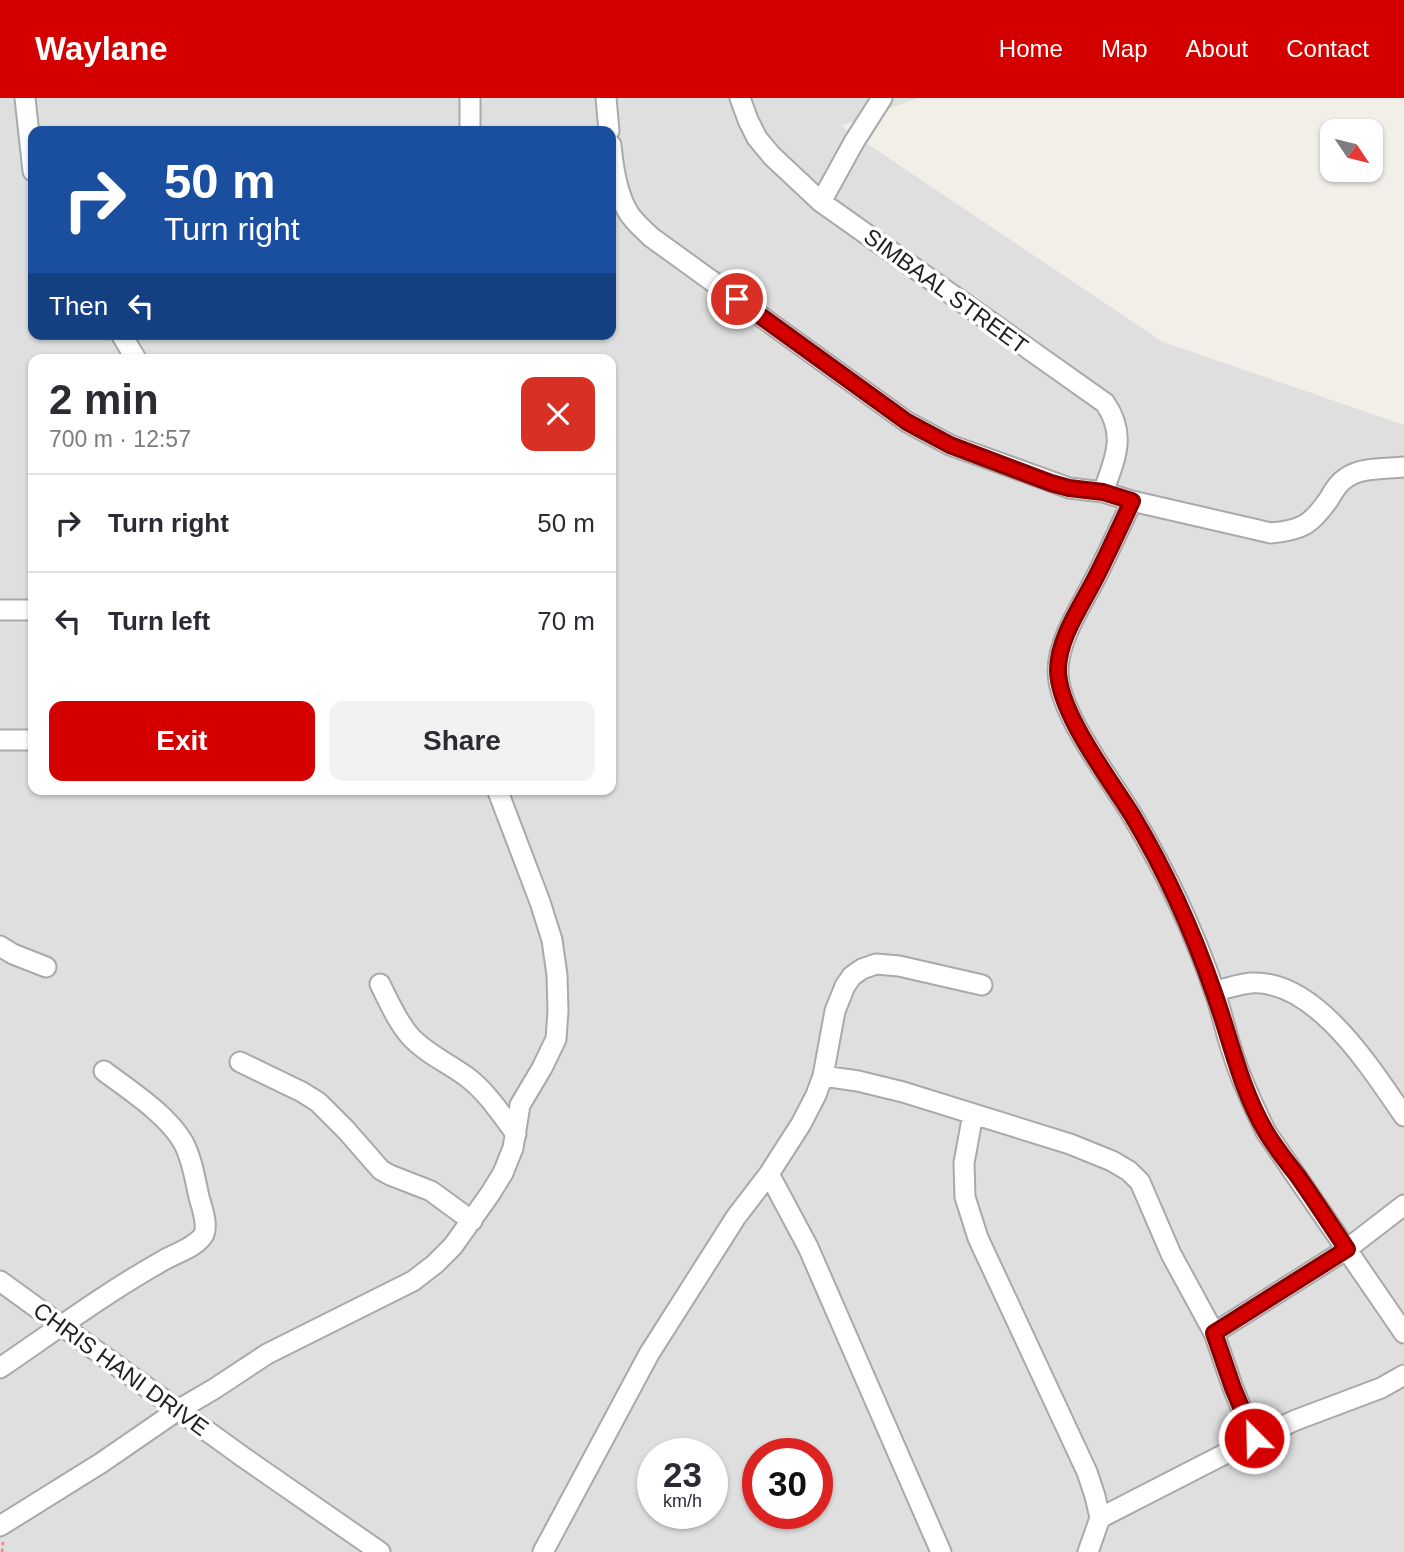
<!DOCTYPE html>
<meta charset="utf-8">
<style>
:root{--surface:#fff;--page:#f2f2f3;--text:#2b2b33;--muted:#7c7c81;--line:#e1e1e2;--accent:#d40000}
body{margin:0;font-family:Arial,sans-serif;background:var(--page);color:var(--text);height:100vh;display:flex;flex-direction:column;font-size:26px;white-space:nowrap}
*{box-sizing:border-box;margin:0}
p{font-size:23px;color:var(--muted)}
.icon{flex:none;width:38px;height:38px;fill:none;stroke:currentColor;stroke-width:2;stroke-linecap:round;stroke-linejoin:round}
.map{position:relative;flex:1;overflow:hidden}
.side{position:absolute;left:28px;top:256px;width:588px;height:441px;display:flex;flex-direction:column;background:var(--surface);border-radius:14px;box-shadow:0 2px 5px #0004}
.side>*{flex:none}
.banner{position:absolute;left:28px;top:28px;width:588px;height:214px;border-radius:14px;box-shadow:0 2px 5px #0004;background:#1a4fa0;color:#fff;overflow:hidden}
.needle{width:46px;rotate:125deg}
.tools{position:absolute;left:1320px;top:21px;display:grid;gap:14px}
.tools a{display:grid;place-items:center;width:63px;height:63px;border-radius:14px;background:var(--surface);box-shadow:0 2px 5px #0004;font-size:35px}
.speed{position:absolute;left:637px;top:1340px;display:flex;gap:14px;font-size:35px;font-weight:700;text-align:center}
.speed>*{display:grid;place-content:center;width:91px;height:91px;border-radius:50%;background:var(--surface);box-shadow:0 2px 5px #0004;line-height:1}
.speed small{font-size:18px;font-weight:400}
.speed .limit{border:10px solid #d22;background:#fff;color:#111}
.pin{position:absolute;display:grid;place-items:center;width:60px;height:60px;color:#fff;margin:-30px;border:4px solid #fff;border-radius:50%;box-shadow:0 2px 7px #0007}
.me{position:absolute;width:77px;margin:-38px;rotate:337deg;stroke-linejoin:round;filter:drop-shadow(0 0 5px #0008)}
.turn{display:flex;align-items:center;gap:24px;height:147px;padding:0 21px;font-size:32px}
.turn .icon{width:91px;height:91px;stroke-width:2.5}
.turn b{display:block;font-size:49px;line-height:60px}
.then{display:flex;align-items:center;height:66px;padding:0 21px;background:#0003;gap:14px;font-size:26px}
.round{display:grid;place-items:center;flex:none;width:74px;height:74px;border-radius:14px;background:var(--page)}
.overview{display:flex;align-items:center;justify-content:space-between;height:119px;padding:0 21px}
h1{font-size:42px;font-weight:600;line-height:52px}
.cta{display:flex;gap:14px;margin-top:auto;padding:14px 21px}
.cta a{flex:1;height:80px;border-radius:14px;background:var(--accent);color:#fff;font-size:28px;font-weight:600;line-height:80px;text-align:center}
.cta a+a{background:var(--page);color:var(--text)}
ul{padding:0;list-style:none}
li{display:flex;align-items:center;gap:21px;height:98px;padding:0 21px;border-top:2px solid var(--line)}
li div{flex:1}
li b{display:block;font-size:26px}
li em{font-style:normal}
header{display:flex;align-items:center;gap:42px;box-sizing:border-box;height:98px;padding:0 35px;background:var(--accent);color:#fff}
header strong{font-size:33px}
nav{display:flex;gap:38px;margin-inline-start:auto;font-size:24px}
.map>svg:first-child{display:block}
.residential{fill:#e0dfdf;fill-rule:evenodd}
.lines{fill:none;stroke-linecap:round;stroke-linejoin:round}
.minor-casing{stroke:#a9a9a9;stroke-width:23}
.path{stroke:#fa8072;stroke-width:2.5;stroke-dasharray:3.5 3.5;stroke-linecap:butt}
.minor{stroke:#fff;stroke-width:19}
.route-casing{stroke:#8a0000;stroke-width:18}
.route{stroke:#d40000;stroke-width:12}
.labels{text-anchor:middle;stroke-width:7;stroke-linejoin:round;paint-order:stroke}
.street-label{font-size:23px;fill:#222;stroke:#fff}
</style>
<header>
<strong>Waylane</strong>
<nav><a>Home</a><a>Map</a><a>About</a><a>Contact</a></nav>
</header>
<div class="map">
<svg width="1404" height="1454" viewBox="0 0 1404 1454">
<rect width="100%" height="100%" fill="#f2efe9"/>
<path class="residential" d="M0,0H918L841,28L1163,244L1404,327V1454H0ZM33,33H611V236H33ZM33,261H611V691H33ZM653,1356H712V1416H653ZM758,1356H817V1416H758Z"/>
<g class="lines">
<defs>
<path id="minor" d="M25,0L33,73
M470,0V33
M606,0L609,33
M740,0L748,22L757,40L772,58L821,104L1105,305C1127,337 1115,361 1103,394
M611,47C613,69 617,95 628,114C634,124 643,131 651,139L907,324L950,347L1069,390L1103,394L1132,403L1271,435C1302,432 1311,427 1329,401C1333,394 1338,385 1346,380C1361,369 1386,371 1404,369
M821,104L854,44L882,0
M121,236L136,261
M1132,403C1121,427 1110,451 1098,475C1084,504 1058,540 1058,573C1058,615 1110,680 1132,717C1164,771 1195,836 1215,895C1222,915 1226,936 1233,956C1241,983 1254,1009 1266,1034L1404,1235
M0,512H33
M0,642H33
M0,848L13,856L46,869
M380,886C389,904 397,923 410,938C425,955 448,965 467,979C487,994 501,1016 516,1036
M1214,893C1226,891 1239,886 1251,885C1316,881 1372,972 1404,1018
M240,964L302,994L318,1004L346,1032L381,1072L390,1077L431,1093L472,1123
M823,978L835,913L845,888L852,878L862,871L876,866L899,868L982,887
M973,1016L964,1065L965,1099L978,1140L1087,1374L1095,1398L1100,1420
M769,1076L808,1149L941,1454
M0,1183L243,1359L380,1454
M1214,1235L1233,1290L1254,1341
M0,1270C54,1233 107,1194 164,1162C176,1155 197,1149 204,1136C208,1126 202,1110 199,1099C195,1081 192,1060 183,1044C167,1016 129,992 104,973
M0,1428L101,1365L178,1312L214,1291L267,1256L413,1183L435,1166L453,1148L490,1096L503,1075L513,1050L520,1007L542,970L556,941L558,913L557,877L552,842L540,804L497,691
M543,1454L649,1256L736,1119L769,1076L801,1026L816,997L823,978L858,983L903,994L1070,1046L1112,1063L1129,1073L1140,1084L1171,1156L1214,1235L1347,1151L1404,1107
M1088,1454L1100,1420L1254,1341L1296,1322L1381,1290L1404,1277"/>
</defs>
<use href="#minor" class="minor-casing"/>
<path class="path" d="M2,1454L3,1444"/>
<use href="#minor" class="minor"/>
</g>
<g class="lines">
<defs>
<path id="route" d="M737,201L907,324L950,347L1051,385L1069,390L1103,394L1132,403C1121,427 1110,451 1098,475C1084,504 1058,539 1058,572C1058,614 1109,680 1132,717C1165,772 1193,834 1214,895C1231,942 1240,990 1266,1034C1275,1049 1286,1063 1297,1077C1314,1101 1330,1126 1347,1151L1214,1235L1233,1290L1254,1340"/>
</defs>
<use href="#route" class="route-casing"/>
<use href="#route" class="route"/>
</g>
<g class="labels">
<g class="street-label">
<text transform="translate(946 193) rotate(36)" y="8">SIMBAAL STREET</text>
<text transform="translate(121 1271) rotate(36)" y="8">CHRIS HANI DRIVE</text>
</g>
</g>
</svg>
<div class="tools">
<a><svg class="needle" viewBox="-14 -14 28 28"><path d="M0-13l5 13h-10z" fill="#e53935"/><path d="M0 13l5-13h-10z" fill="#7c7c81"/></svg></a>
</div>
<div class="speed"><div>23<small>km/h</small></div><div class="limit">30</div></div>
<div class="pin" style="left:737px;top:201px;background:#d93025"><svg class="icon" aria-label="arrive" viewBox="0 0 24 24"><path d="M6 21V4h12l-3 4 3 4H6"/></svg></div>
<svg class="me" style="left:1254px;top:1340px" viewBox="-20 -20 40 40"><circle r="17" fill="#d40000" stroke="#fff" stroke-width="3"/><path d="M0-11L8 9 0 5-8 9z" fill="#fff"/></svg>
<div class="banner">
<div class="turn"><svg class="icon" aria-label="right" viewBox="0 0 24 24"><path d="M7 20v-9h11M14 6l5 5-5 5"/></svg><div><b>50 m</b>Turn right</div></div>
<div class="then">Then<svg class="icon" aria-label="left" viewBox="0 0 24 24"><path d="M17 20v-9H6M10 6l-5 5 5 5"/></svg></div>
</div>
<section class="side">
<div class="overview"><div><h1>2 min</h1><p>700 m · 12:57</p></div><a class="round" style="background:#d93025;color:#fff"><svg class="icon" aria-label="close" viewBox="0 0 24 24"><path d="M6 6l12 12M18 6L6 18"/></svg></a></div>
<ul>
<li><svg class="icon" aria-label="right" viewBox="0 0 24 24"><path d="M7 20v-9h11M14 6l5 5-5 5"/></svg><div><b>Turn right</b></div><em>50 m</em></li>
<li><svg class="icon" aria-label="left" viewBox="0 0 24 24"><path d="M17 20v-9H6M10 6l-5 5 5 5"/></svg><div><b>Turn left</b></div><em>70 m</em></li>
</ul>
<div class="cta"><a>Exit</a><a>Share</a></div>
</section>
</div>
